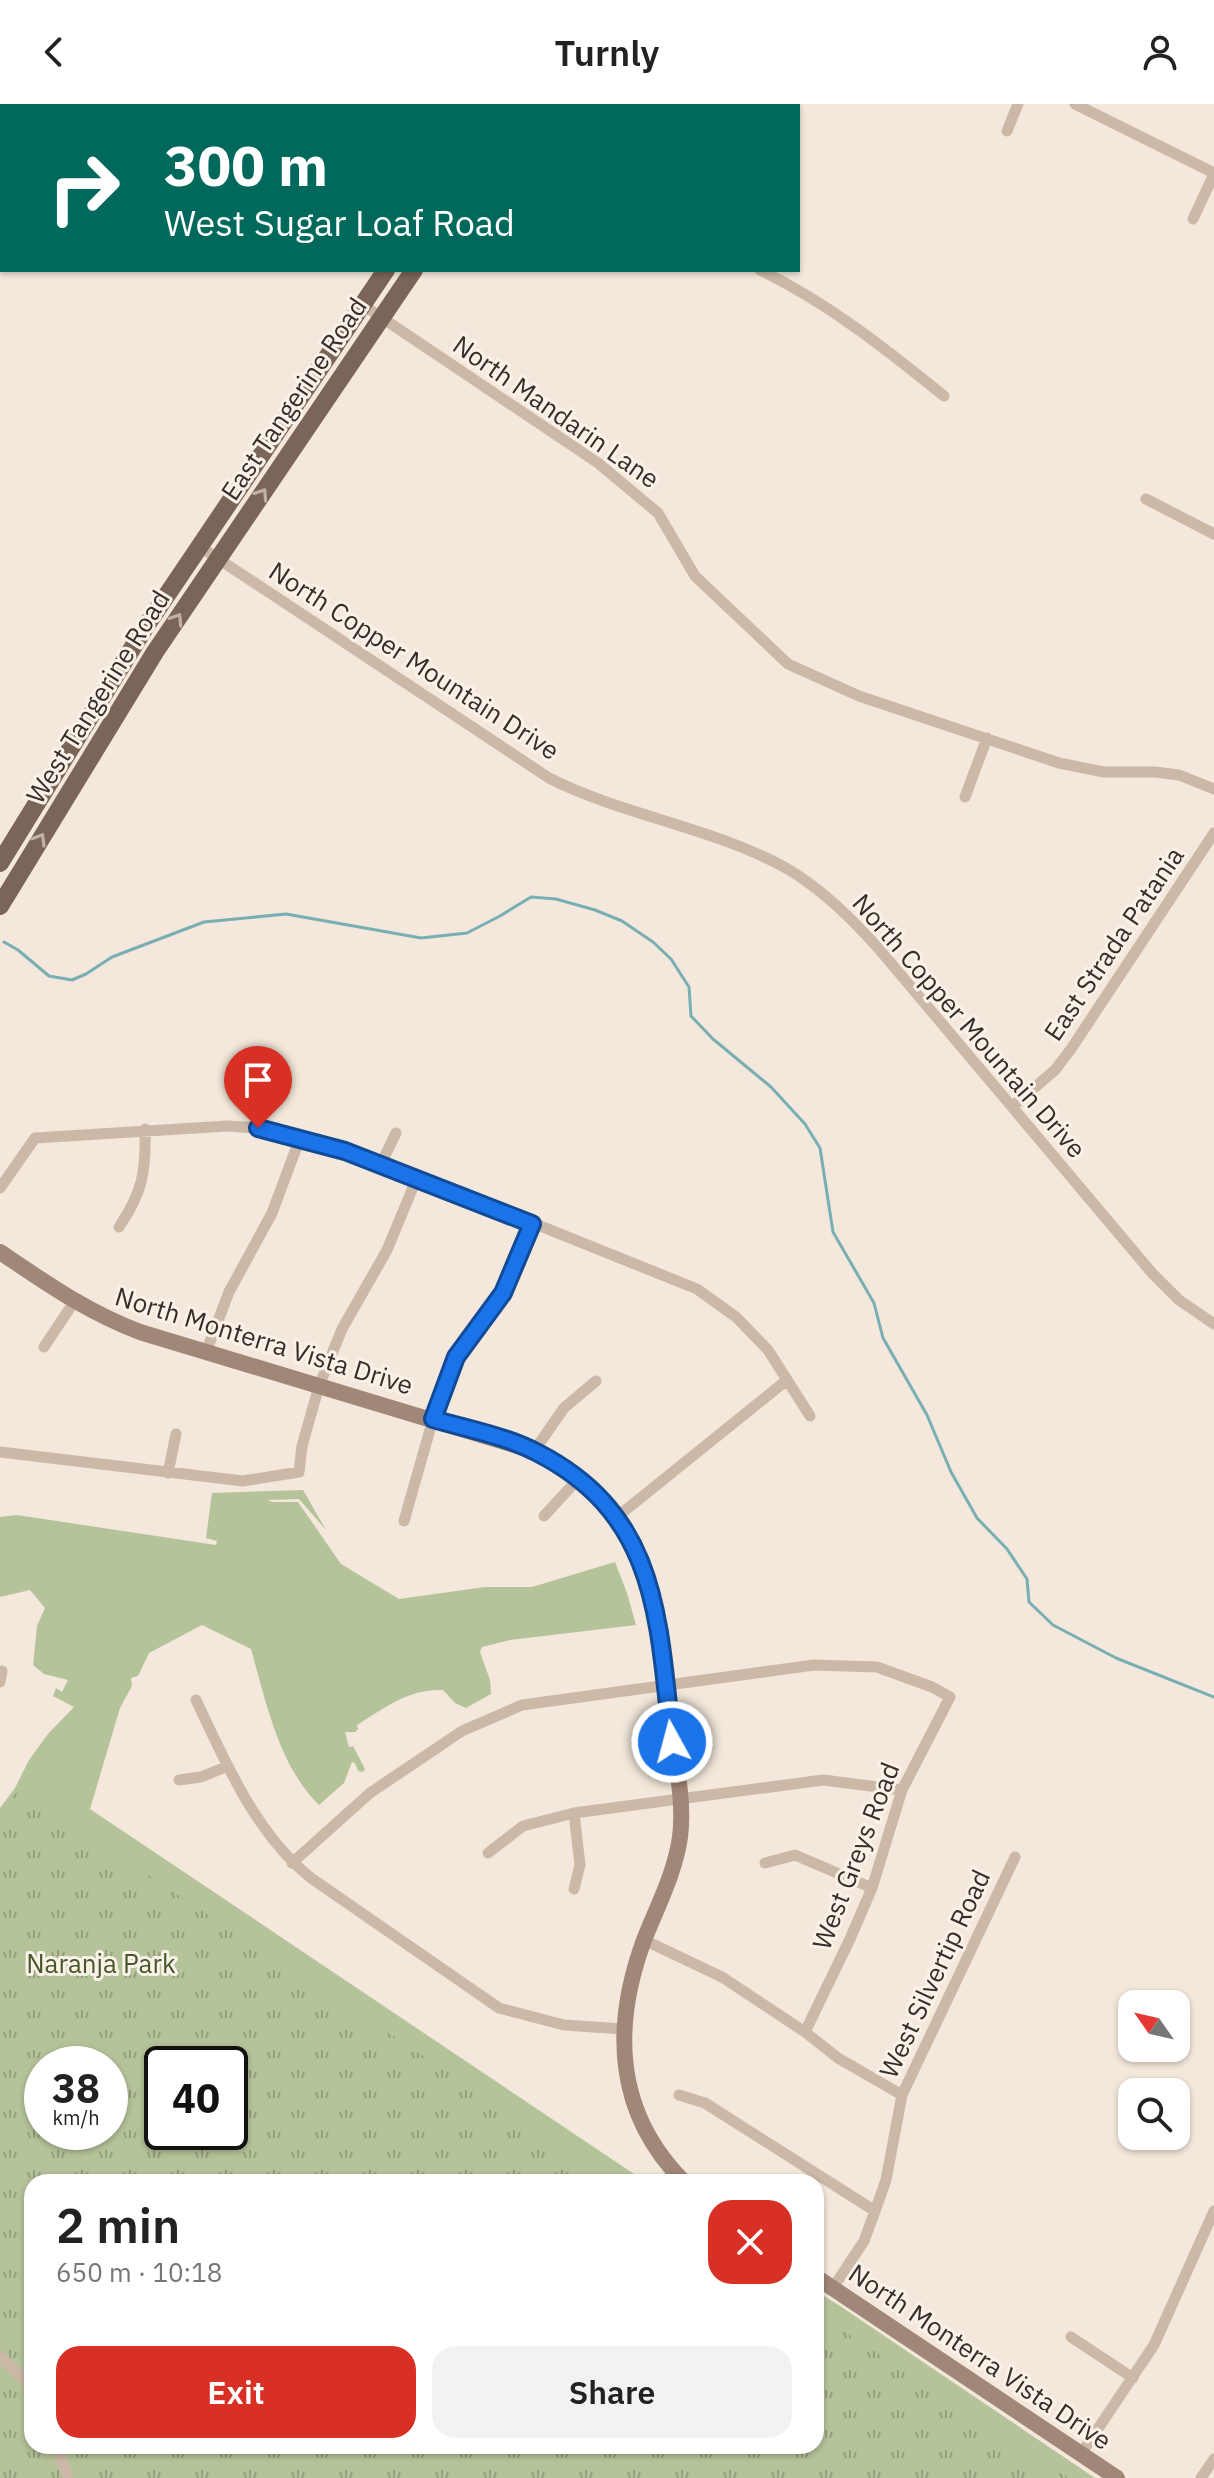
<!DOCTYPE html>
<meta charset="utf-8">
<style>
:root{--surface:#fff;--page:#f2f2f2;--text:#222;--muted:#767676;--accent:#d93025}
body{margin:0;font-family:"IBM Plex Sans",sans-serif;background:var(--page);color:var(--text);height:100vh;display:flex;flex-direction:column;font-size:30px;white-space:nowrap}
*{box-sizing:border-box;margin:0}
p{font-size:26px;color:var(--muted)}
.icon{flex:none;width:44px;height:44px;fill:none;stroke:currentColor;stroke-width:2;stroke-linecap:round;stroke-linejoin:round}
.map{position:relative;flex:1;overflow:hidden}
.details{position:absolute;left:24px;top:2070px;width:800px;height:280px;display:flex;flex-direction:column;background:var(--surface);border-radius:24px;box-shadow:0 2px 6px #0004}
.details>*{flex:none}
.top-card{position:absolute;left:0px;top:0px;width:800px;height:168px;box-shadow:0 2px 6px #0004;background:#00695c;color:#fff;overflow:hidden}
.needle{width:52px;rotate:304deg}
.buttons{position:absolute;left:1118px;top:1886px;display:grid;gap:16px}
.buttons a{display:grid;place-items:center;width:72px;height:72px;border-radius:16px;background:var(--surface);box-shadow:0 2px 6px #0004;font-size:40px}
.speed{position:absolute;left:24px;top:1942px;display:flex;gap:16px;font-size:40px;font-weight:700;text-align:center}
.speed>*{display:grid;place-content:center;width:104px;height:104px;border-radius:50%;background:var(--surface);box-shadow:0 2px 6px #0004;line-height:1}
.speed small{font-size:20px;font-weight:400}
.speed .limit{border:4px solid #111;border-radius:12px;background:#fff;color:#111}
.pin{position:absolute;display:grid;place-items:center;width:68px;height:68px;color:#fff;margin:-82px -34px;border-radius:50% 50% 50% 0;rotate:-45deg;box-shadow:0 0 8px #0007}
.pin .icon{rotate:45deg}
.me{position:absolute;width:88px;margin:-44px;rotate:353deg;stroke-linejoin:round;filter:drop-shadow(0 0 6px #0008)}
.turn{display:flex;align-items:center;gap:28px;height:168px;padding:0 32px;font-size:36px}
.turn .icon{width:104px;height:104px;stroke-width:2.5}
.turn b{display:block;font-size:56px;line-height:68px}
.round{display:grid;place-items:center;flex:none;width:84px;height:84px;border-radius:24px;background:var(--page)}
.headline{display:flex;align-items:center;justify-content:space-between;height:136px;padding:0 32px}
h1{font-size:48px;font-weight:600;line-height:60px}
.action{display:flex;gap:16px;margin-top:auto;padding:16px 32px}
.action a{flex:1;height:92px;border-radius:24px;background:var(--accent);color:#fff;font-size:32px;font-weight:600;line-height:92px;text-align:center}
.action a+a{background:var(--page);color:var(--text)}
header{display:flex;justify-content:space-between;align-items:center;height:104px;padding:0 32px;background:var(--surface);font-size:36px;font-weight:600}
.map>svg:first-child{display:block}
.grass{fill:#b5c39a}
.park{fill:url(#park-tufts);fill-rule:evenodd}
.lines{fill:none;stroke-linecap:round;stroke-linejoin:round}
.stream{stroke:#79afb2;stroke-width:3}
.street{stroke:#ccb8a7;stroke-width:11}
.secondary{stroke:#a08778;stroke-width:16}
.primary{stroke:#7b6458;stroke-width:18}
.oneway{stroke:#c1b2a7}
.route-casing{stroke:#114b97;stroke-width:20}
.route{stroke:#1a73e8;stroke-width:14}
.labels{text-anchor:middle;stroke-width:6;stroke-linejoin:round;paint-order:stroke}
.street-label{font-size:26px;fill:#382d28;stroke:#faf2e8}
.park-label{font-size:26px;fill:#46572a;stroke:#faf2e8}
</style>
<header><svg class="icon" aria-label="back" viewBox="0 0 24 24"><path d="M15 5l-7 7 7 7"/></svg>Turnly<svg class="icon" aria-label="person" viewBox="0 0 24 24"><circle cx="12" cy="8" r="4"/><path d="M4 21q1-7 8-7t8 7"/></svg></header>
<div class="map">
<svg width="1214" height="2374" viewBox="0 0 1214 2374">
<defs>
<pattern id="park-tufts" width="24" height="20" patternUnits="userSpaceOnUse" patternTransform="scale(2)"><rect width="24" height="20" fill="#b5c39a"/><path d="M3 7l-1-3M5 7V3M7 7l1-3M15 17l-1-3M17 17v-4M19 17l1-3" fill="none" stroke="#949f7e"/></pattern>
</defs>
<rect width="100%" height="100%" fill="#f3e8db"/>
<path class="grass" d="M303,1386L326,1426L299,1395L268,1396L272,1398H298L341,1460L399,1495L485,1483H532L615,1458L627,1489L636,1521L510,1536L482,1543L480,1548L490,1576L491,1590L466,1604L455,1599L443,1586C408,1585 386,1603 357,1621L358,1625L355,1628H345L349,1643L353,1642L365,1665L363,1668L358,1667L355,1659L352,1658L344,1679L319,1701C279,1662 266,1598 251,1545L202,1521L149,1549L138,1572L131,1574L132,1582L120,1604L90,1705L646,2078H591L0,1834V1704L15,1684L29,1656L48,1630L74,1603L53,1592L56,1584L62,1588L68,1576L44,1570L33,1561L37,1522L45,1504L30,1486L0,1493V1413L17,1411L216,1441L217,1437L206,1434L212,1389Z
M816,2187L840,2202L1095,2374H909L816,2239Z"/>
<path class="park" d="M18,1686L616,2078H32V2342H816V2209L1068,2374H0V1712ZM42,1960H110V2028H42ZM162,1960H230V2028H162Z"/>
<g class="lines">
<path class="stream" d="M4,838L18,846L49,872L72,876L86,870L112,853L204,818L286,810L421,834L467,829L500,812L531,793L556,795L595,806L622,817L653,838L671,855L689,883L691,912L713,935L771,983L805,1020L820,1044L833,1128L874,1199L883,1234L927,1311L951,1368L977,1414L1007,1445L1027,1475L1029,1498L1053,1521L1116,1554L1214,1593"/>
<path class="street" d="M1075,0L1214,69
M724,2L725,0
M1007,27L1018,0
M1193,115L1214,70
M760,166C828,199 886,245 944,292
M363,201L598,359L658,409L695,472L788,560L859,592L1059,659L1104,668H1155L1179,671L1214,685
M1146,395L1214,430
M199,442L549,674C624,712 712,723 786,764C822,785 851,814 879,845L1152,1169L1179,1196L1214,1220
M965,693L987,634
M1012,1003L1055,966L1071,945L1214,729
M380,1062L396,1029
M0,1084L35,1034L227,1022L258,1024L345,1047L493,1103L697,1185L736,1213L768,1246L810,1312
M119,1123C143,1088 146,1067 145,1025
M44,1243L74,1198
M206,1248L229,1188L272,1109L300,1034
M534,1347L564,1304L596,1277
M0,1348L243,1377L299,1368L302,1342L319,1282L342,1225L387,1146L416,1076
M168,1369L176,1330
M544,1412L578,1375
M617,1413L787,1276
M404,1417L433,1315L456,1253L503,1189L532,1120
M0,1578L2,1567
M196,1596C226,1659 255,1729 311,1774L499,1904L564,1921L623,1925
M179,1676L201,1673L228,1662
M574,1709L580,1761L574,1785
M488,1749L523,1722L574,1709L823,1676L902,1686
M292,1759L370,1689L462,1627L522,1601L814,1561L877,1563L932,1583L950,1593L902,1686L872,1784L850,1835L805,1928
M765,1759L795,1751L872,1784
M644,1836L722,1873L805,1928L838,1954L902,1991
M679,1991L705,1999L875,2107
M833,2184L864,2137L875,2107L886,2076L902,1991L1015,1753
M1071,2233L1133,2274
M0,2252L32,2283
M57,2342L68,2374
M1081,2350L1154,2241L1214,2107
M1201,2374L1214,2355"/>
<path class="secondary" d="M0,1148C46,1179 87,1208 140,1228L534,1347C654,1414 653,1489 669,1613C674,1651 685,1695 680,1733C675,1769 657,1803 644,1836C612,1923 615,2009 684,2078
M816,2173L1117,2374"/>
<path class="primary" d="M497,2L499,0
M524,2L526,0
M0,759L146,522L386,166
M0,802L155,548L414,166"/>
</g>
<defs><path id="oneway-chevron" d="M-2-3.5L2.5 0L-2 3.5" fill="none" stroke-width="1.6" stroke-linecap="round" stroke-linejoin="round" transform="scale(2)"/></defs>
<g class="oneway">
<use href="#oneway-chevron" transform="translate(262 390) rotate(-56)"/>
<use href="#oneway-chevron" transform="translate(177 515) rotate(-57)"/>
<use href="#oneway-chevron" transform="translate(40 735) rotate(-59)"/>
</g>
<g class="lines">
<defs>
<path id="route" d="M258,1024L345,1047L532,1120L503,1189L456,1253L433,1315C467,1325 506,1332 538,1349C660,1412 658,1518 672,1638"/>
</defs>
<use href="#route" class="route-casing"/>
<use href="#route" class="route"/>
</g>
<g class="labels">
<g class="street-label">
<text transform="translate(294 295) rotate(-56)" y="9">East Tangerine Road</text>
<text transform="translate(556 308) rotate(35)" y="9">North Mandarin Lane</text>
<text transform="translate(414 557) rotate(33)" y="9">North Copper Mountain Drive</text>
<text transform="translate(98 593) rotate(-58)" y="9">West Tangerine Road</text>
<text transform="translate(1114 840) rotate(-56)" y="9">East Strada Patania</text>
<text transform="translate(969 922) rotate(49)" y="9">North Copper Mountain Drive</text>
<text transform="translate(264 1237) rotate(17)" y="9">North Monterra Vista Drive</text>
<text transform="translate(856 1752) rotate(-69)" y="9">West Greys Road</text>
<text transform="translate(935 1870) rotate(-65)" y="9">West Silvertip Road</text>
<text transform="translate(980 2253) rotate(34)" y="9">North Monterra Vista Drive</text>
</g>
<g class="park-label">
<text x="101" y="1869">Naranja Park</text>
</g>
</g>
</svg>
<div class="buttons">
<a><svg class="needle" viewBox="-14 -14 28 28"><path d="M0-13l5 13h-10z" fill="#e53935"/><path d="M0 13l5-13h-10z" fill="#767676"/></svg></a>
<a><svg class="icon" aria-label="search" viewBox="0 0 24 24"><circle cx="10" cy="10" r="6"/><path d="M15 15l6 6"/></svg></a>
</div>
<div class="speed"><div>38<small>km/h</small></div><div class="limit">40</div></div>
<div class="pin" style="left:258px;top:1024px;background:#d93025"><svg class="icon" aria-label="arrive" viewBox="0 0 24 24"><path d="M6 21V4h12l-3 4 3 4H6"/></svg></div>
<svg class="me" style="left:672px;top:1638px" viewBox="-20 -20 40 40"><circle r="17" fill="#1a73e8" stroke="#fff" stroke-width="3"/><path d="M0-11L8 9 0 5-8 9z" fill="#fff"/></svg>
<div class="top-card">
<div class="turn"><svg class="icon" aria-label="right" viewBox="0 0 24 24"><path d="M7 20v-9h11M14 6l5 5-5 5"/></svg><div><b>300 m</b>West Sugar Loaf Road</div></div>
</div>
<section class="details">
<div class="headline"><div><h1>2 min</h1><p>650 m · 10:18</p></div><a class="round" style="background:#d93025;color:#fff"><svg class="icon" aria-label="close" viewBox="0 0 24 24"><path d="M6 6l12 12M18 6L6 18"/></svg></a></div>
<div class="action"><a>Exit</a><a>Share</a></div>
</section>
</div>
